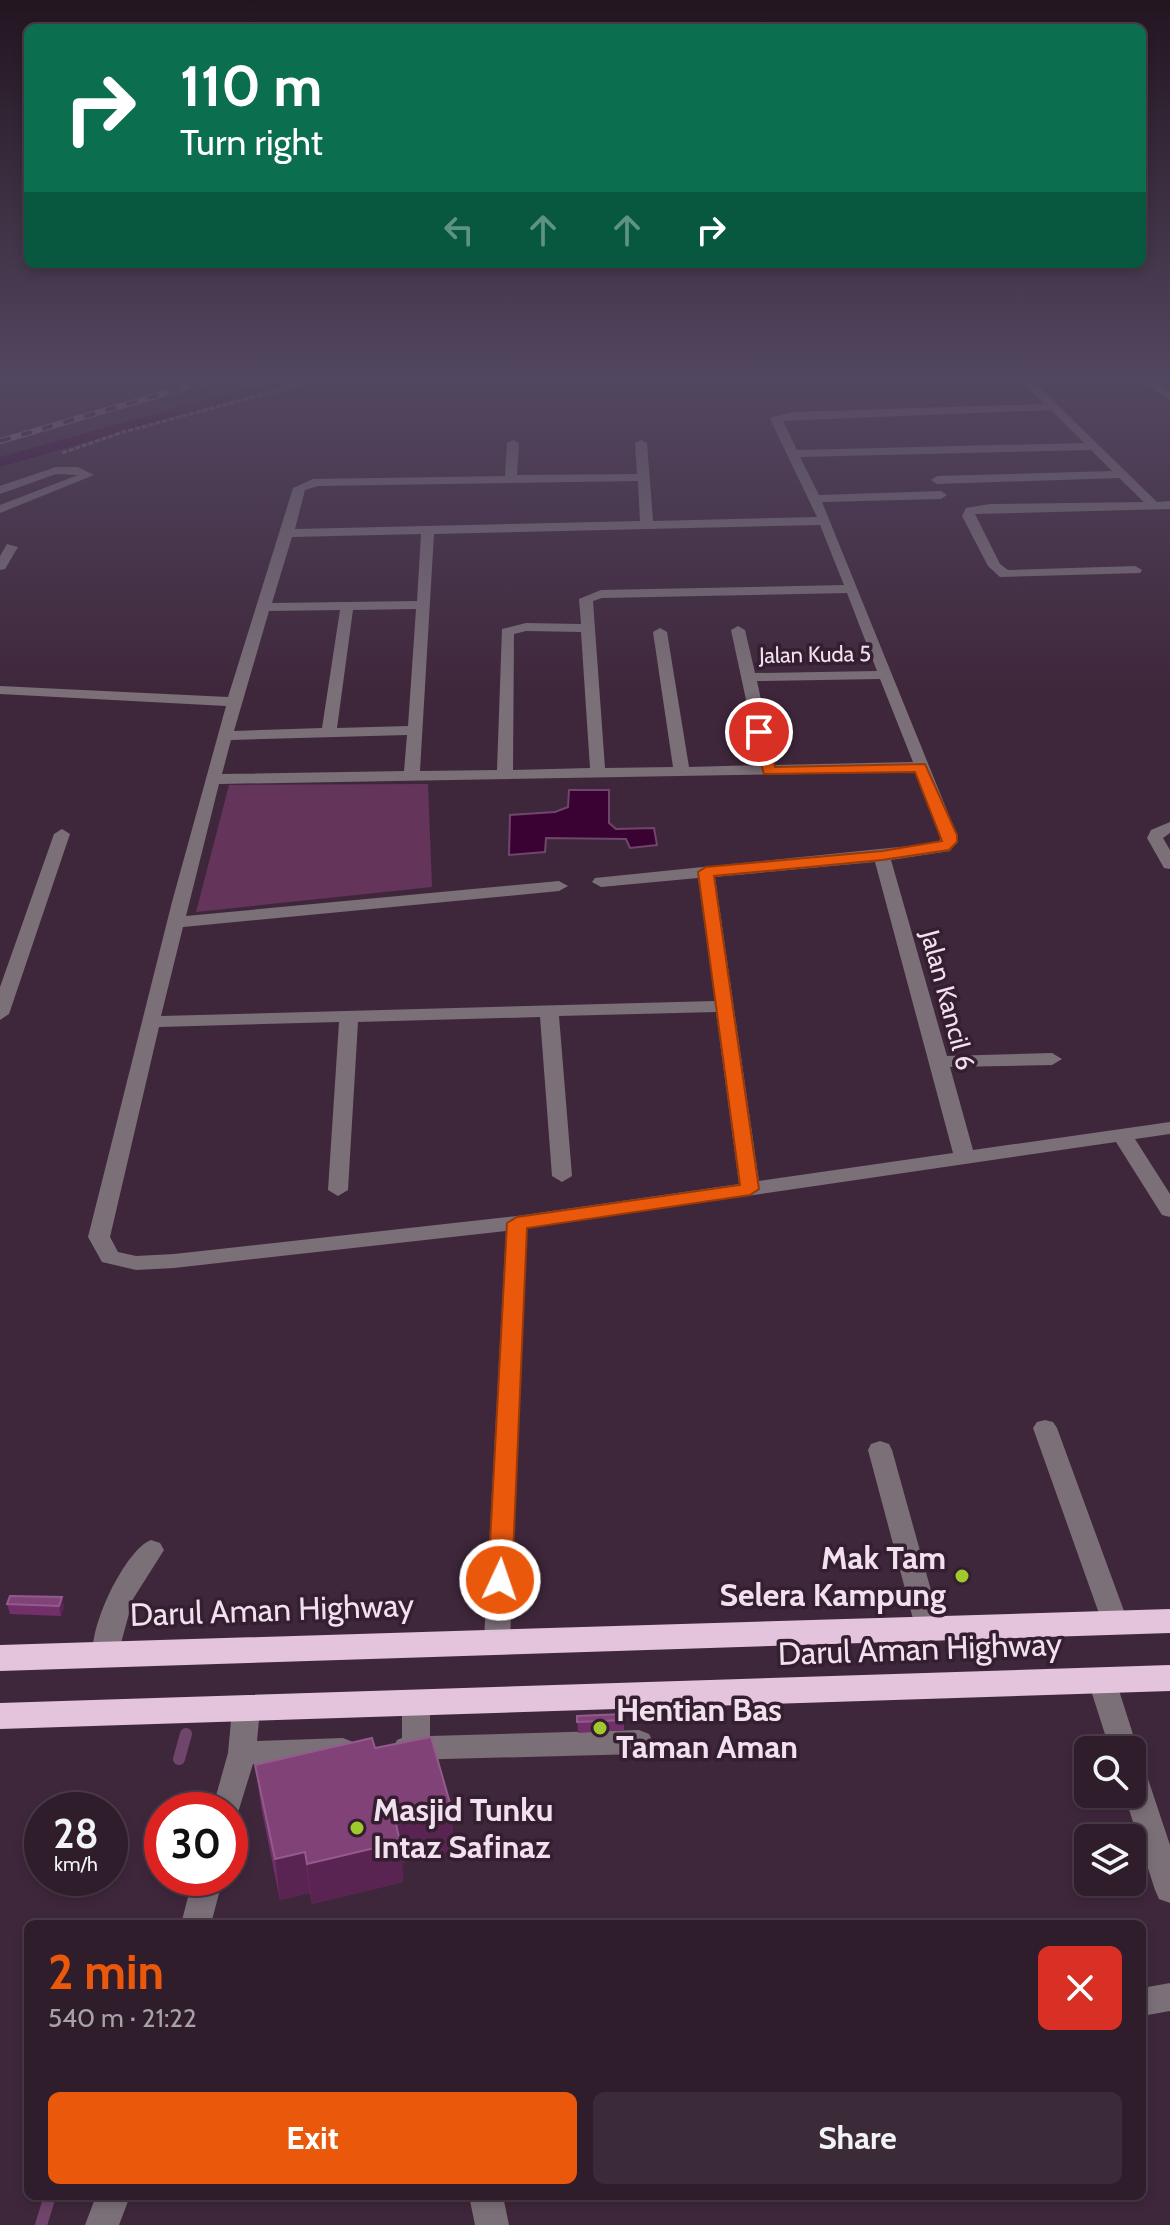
<!DOCTYPE html>
<meta charset="utf-8">
<style>
:root{--surface:#2f1d2c;--page:#3b2a38;--text:#f1f3f6;--muted:#a7a2a9;--line:#4a3b48;--accent:#ea580c}
body{margin:0;font-family:Cabin,sans-serif;background:var(--page);color:var(--text);height:100vh;display:flex;flex-direction:column;font-size:30px;white-space:nowrap}
*{box-sizing:border-box;margin:0}
p{font-size:26px;color:var(--muted)}
.icon{flex:none;width:44px;height:44px;fill:none;stroke:currentColor;stroke-width:2;stroke-linecap:round;stroke-linejoin:round}
.map{position:relative;flex:1;overflow:hidden}
.panel{position:absolute;left:24px;top:1920px;width:1122px;height:280px;display:flex;flex-direction:column;background:var(--surface);border-radius:12px;box-shadow:0 4px 12px #0003,0 0 0 2px var(--line)}
.panel>*{flex:none}
.banner{position:absolute;left:24px;top:24px;width:1122px;height:244px;border-radius:12px;box-shadow:0 4px 12px #0003,0 0 0 2px var(--line);background:#0b6e4f;color:#fff;overflow:hidden}
.fabs{position:absolute;left:1074px;top:1736px;display:grid;gap:16px}
.fabs a{display:grid;place-items:center;width:72px;height:72px;border-radius:12px;background:var(--surface);box-shadow:0 4px 12px #0003,0 0 0 2px var(--line);font-size:40px}
.speed{position:absolute;left:24px;top:1792px;display:flex;gap:16px;font-size:40px;font-weight:700;text-align:center}
.speed>*{display:grid;place-content:center;width:104px;height:104px;border-radius:50%;background:var(--surface);box-shadow:0 4px 12px #0003,0 0 0 2px var(--line);line-height:1}
.speed small{font-size:20px;font-weight:400}
.speed .limit{border:12px solid #d22;background:#fff;color:#111}
.pin{position:absolute;display:grid;place-items:center;width:68px;height:68px;color:#fff;margin:-34px;border:4px solid #fff;border-radius:50%;box-shadow:0 2px 8px #0007}
.me{position:absolute;width:88px;margin:-44px;rotate:3deg;stroke-linejoin:round;filter:drop-shadow(0 0 6px #0008)}
.turn{display:flex;align-items:center;gap:28px;height:168px;padding:0 24px;font-size:36px}
.turn .icon{width:104px;height:104px;stroke-width:2.5}
.turn b{display:block;font-size:56px;line-height:68px}
.lanes{display:flex;align-items:center;height:76px;padding:0 24px;background:#0003;justify-content:center;gap:40px;direction:ltr}
.lanes .off{opacity:.35}
.round{display:grid;place-items:center;flex:none;width:84px;height:84px;border-radius:12px;background:var(--page)}
.summary{display:flex;align-items:center;justify-content:space-between;height:136px;padding:0 24px}
h1{font-size:48px;font-weight:700;line-height:60px;color:var(--accent)}
.cta{display:flex;gap:16px;margin-top:auto;padding:16px 24px}
.cta a{flex:1;height:92px;border-radius:12px;background:var(--accent);color:#fff;font-size:32px;font-weight:700;line-height:92px;text-align:center}
.cta a+a{background:var(--page);color:var(--text)}
.map>svg:first-child{display:block}
.green{fill:#64345b}
.water{fill:#390233;stroke:#70456b;stroke-width:2}
.lines{fill:none;stroke-linecap:round;stroke-linejoin:round}
.stream{stroke:#70456b;stroke-width:12}
.canal{fill:#390233;fill-rule:evenodd}
.path{stroke:#7d6879;stroke-width:3;stroke-dasharray:5 2;stroke-linecap:butt}
.minor{fill:#7b6f78;fill-rule:evenodd}
.highway{fill:#e3c4dc;fill-rule:evenodd}
.rail-casing{stroke:#968192;stroke-width:6}
.rail{stroke:#351e30;stroke-width:4;stroke-dasharray:11;stroke-linecap:butt}
.wall{fill:#732f6a}
.shaded-wall{fill:#592451}
.building{fill:#814278;stroke:#925b8b;stroke-width:2}
.route{fill:#ea580c;stroke:#983908;stroke-width:2}
.poi-dot{fill:#a0c92c;stroke:#351e30;stroke-width:3}
.labels{text-anchor:middle;stroke-width:7;stroke-linejoin:round;paint-order:stroke}
.far-street-label{font-size:22px;fill:#f1e1ee;stroke:#351e30}
.street-label{font-size:26px;fill:#f1e1ee;stroke:#351e30}
.near-poi-label{font-size:32px;font-weight:bold;fill:#f1e1ee;stroke:#351e30;text-anchor:start}
.near-street-label{font-size:32px;fill:#f1e1ee;stroke:#351e30}
</style>
<div class="map">
<svg width="1170" height="2225" viewBox="0 0 1170 2225">
<rect width="100%" height="100%" fill="#3f273b"/>
<path class="green" d="M428,784L432,887L196,912L229,785Z"/>
<path class="water" d="M569,790H609V823L616,829L654,828L657,845L630,848L626,839L546,838L545,852L509,855L510,815L555,812L568,807Z"/>
<g class="lines">
<path class="stream" d="M179,1759L186,1734
M41,2225L50,2196"/>
<path class="canal" d="M284,378H309L0,467V457Z"/>
<path class="path" d="M62,453L123,432L325,378"/>
<path class="minor" d="M1019,378H1030L1157,502L1170,501V509L975,514L1000,564L1008,570L1135,566L1142,570L1140,573L1000,577L988,566L962,516L966,508L990,504L1144,502L1119,478L937,484L931,480L937,476L1112,471L1091,450L800,457L819,495L941,491L947,495L941,499L822,502L957,835V842L950,851L891,860L947,1056L1052,1053L1062,1059L1052,1065L950,1067L973,1150L1170,1122V1134L1135,1139L1170,1194V1217L1162,1215L1116,1142L527,1228L510,1640L506,1647L497,1650L488,1647L484,1640L506,1231L174,1268L136,1270L102,1262L88,1237L172,902L226,706L0,694V686L228,697L293,488L313,479L505,476L507,443L513,440L519,443L517,475L637,474L635,443L641,440L647,443L653,521L817,517L770,419L772,417L794,412L1044,404ZM1051,410L1084,443L797,450L783,421ZM638,481L640,521L295,529L305,490L318,486ZM820,525L844,585L601,590L579,599L581,624L526,623L502,629L497,770L420,771L434,534ZM421,534L417,601L272,603L292,537ZM847,593L877,671L755,673L745,630L738,626L731,630L760,765L689,767L667,632L660,628L653,632L673,767L605,768L593,601L602,598ZM416,609L408,726L337,728L353,610ZM340,610L322,728L234,731L269,611ZM526,631L581,632L590,768L513,770L514,634ZM880,679L913,762L775,765L757,681ZM407,735L404,771L222,774L231,740ZM916,772L941,835L939,843L595,878L592,882L601,887L698,878L715,1001L161,1016L183,927L559,891L568,886L559,881L186,916L219,784ZM875,862L953,1153L759,1181L715,877ZM716,1012L739,1184L517,1216L174,1254L136,1256L118,1252L110,1237L159,1027L339,1022L328,1190L338,1196L348,1190L358,1022L540,1017L552,1176L562,1182L572,1176L559,1016Z
M1140,378H1152L1170,393V401Z
M56,467H78L94,475L0,513V505L78,475L56,474L0,494V486Z
M7,544L18,547L5,569L0,570V556Z
M1170,822V833L1163,838L1170,850V869L1164,868L1147,838L1151,830Z
M62,829L70,834L9,1014L0,1020V987L54,834Z
M1045,1420L1053,1422L1057,1428L1128,1622L1124,1629L1115,1632L1106,1629L1102,1622L1033,1428L1037,1422Z
M880,1441L889,1444L892,1450L942,1630L938,1637L929,1640L920,1637L916,1630L868,1450L871,1444Z
M151,1540L160,1543L164,1550L133,1599L118,1654L115,1662L105,1665L95,1662C83,1637 125,1549 151,1540Z
M1102,1670L1112,1673L1116,1681L1138,1750L1134,1758L1132,1750H1110L1088,1681L1092,1673Z
M416,1693L426,1696L430,1704V1736L639,1730L649,1734L653,1742L649,1750L639,1754L407,1760L397,1756L393,1748L397,1740L402,1738V1704L406,1696Z
M246,1699L256,1702L260,1710L257,1741L343,1738L353,1742L357,1750L353,1758L343,1762L253,1764L236,1819L230,1821V1810H212L228,1753L232,1710L236,1702Z
M1132,1761L1142,1765L1146,1773L1170,1845V1903L1159,1899L1155,1890L1124,1794H1132Z
M193,1878H223L211,1924H181Z
M1170,1983V2011L1142,2016V1988Z
M96,2196H130L119,2225H85Z
M469,2196H503L509,2225H475Z"/>
<path class="highway" d="M1170,1609V1633L0,1671V1645Z
M1170,1665V1691L0,1729V1703Z"/>
<defs>
<path id="rail" d="M0,441L217,378"/>
</defs>
<use href="#rail" class="rail-casing"/>
<use href="#rail" class="rail"/>
</g>
<path class="wall" d="M62,1597L64,1608L61,1616L10,1614L7,1604Z
M577,1716L624,1720V1730L578,1733Z
M375,1748L454,1850L402,1863L403,1882L312,1904L310,1893L280,1900L261,1806L255,1765Z"/>
<path class="shaded-wall" d="M62,1597L64,1608L61,1616L59,1606Z
M452,1810L454,1850L402,1863L403,1882L312,1904L307,1864L396,1824Z
M305,1852L310,1893L280,1900L275,1859Z"/>
<path class="building" d="M10,1596L62,1597L59,1606L7,1604Z
M623,1714L624,1720L577,1722V1716Z
M431,1737L452,1810L396,1824L400,1842L307,1864L305,1852L275,1859L255,1765L372,1738L375,1748Z"/>
<linearGradient id="sky" x2="0" y2="1"><stop stop-color="#231520"/><stop offset="0.55" stop-color="#524760"/><stop offset="1" stop-color="#524760" stop-opacity="0"/></linearGradient>
<rect width="1170" height="690" fill="url(#sky)"/>
<path class="route" d="M759,728L766,732L775,767L925,764L957,835V842L949,850L882,860L714,876L759,1189L750,1195L527,1228L512,1580L508,1587L500,1589L492,1587L488,1580L507,1223L517,1217L740,1185L698,872L706,867L882,851L942,841L915,772L764,774L752,732Z"/>
<g class="poi-dot">
<circle cx="962" cy="1576" r="8"/>
<circle cx="600" cy="1728" r="8"/>
<circle cx="357" cy="1828" r="8"/>
</g>
<g class="labels">
<g class="far-street-label">
<text transform="translate(815 654) rotate(-1)" y="8">Jalan Kuda 5</text>
</g>
<g class="street-label">
<text transform="translate(948 1000) rotate(75)" y="9">Jalan Kancil 6</text>
</g>
<g class="near-poi-label">
<text x="946" y="1569" text-anchor="end">Mak Tam<tspan x="946" dy="37">Selera Kampung</tspan></text>
<text x="616" y="1721">Hentian Bas<tspan x="616" dy="37">Taman Aman</tspan></text>
<text x="373" y="1821">Masjid Tunku<tspan x="373" dy="37">Intaz Safinaz</tspan></text>
</g>
<g class="near-street-label">
<text transform="translate(272 1610) rotate(-2)" y="11">Darul Aman Highway</text>
<text transform="translate(920 1649) rotate(-2)" y="11">Darul Aman Highway</text>
</g>
</g>
</svg>
<div class="fabs">
<a><svg class="icon" aria-label="search" viewBox="0 0 24 24"><circle cx="10" cy="10" r="6"/><path d="M15 15l6 6"/></svg></a>
<a><svg class="icon" aria-label="layers" viewBox="0 0 24 24"><path d="M12 4l9 5-9 5-9-5zM3 14l9 5 9-5"/></svg></a>
</div>
<div class="speed"><div>28<small>km/h</small></div><div class="limit">30</div></div>
<div class="pin" style="left:759px;top:732px;background:#d93025"><svg class="icon" aria-label="arrive" viewBox="0 0 24 24"><path d="M6 21V4h12l-3 4 3 4H6"/></svg></div>
<svg class="me" style="left:500px;top:1580px" viewBox="-20 -20 40 40"><circle r="17" fill="#ea580c" stroke="#fff" stroke-width="3"/><path d="M0-11L8 9 0 5-8 9z" fill="#fff"/></svg>
<div class="banner">
<div class="turn"><svg class="icon" aria-label="right" viewBox="0 0 24 24"><path d="M7 20v-9h11M14 6l5 5-5 5"/></svg><div><b>110 m</b>Turn right</div></div>
<div class="lanes"><svg class="icon off" aria-label="left" viewBox="0 0 24 24"><path d="M17 20v-9H6M10 6l-5 5 5 5"/></svg><svg class="icon off" aria-label="ahead" viewBox="0 0 24 24"><path d="M12 20V5M6 11l6-6 6 6"/></svg><svg class="icon off" aria-label="ahead" viewBox="0 0 24 24"><path d="M12 20V5M6 11l6-6 6 6"/></svg><svg class="icon" aria-label="right" viewBox="0 0 24 24"><path d="M7 20v-9h11M14 6l5 5-5 5"/></svg></div>
</div>
<section class="panel">
<div class="summary"><div><h1>2 min</h1><p>540 m · 21:22</p></div><a class="round" style="background:#d93025;color:#fff"><svg class="icon" aria-label="close" viewBox="0 0 24 24"><path d="M6 6l12 12M18 6L6 18"/></svg></a></div>
<div class="cta"><a>Exit</a><a>Share</a></div>
</section>
</div>
